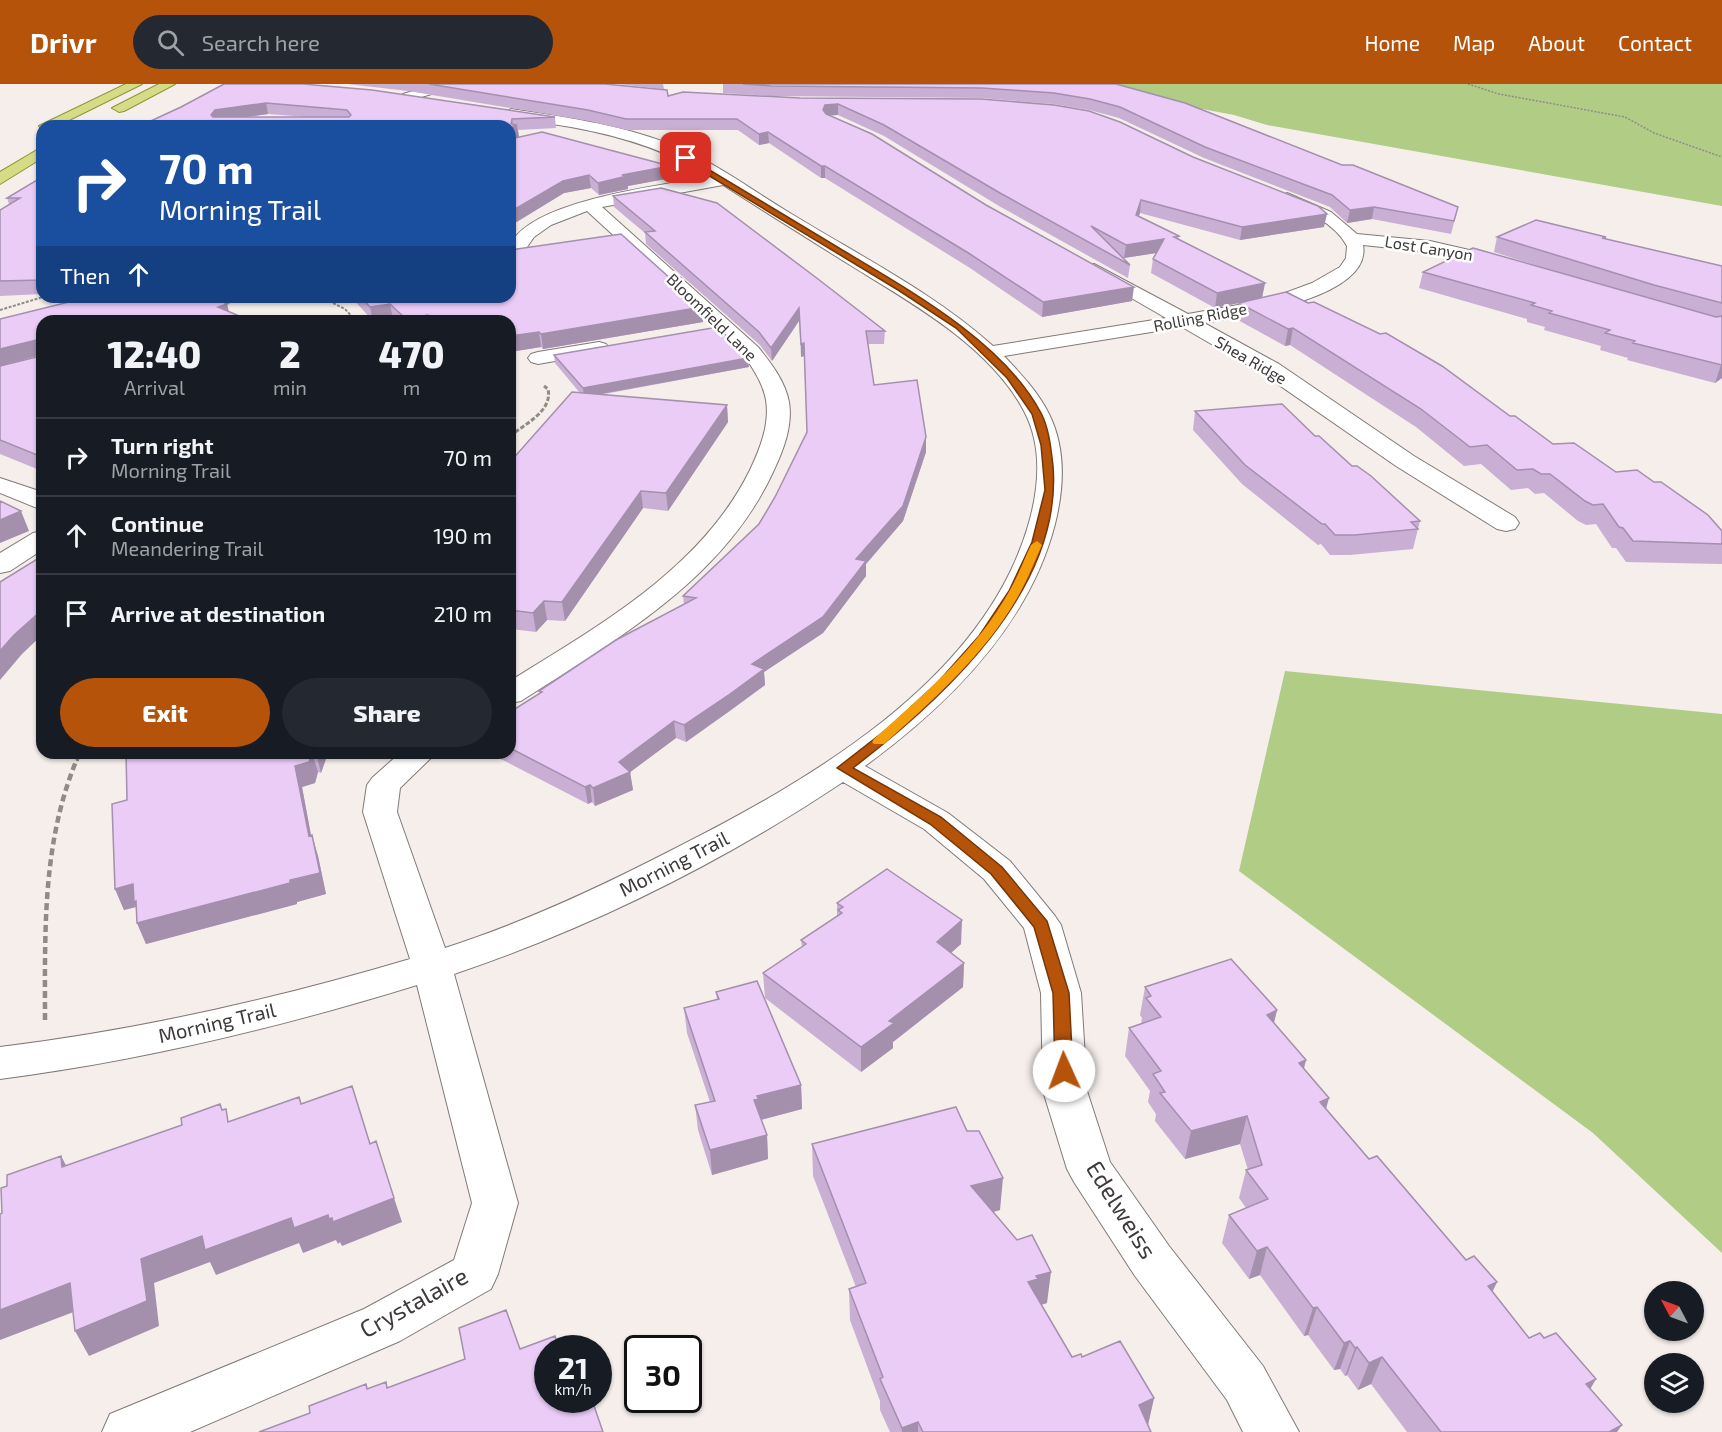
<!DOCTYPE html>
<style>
:root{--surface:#171b24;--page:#242831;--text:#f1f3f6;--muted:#9ea1a6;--line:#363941;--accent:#b45309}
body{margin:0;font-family:"Exo 2",sans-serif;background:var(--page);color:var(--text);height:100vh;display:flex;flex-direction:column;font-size:22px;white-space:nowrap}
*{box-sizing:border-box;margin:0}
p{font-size:20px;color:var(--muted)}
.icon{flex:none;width:33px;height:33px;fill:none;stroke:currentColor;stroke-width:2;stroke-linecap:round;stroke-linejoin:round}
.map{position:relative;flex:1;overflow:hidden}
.side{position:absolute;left:36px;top:231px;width:480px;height:444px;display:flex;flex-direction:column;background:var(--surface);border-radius:18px;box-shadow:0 2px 4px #0004}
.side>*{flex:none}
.hud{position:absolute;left:36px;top:36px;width:480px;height:183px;border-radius:18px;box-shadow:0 2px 4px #0004;background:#1a4fa0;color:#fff;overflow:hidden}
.needle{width:39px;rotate:311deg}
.fabs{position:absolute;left:1644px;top:1197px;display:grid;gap:12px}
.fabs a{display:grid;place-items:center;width:60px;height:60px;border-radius:50%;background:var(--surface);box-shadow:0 2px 4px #0004;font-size:30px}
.speed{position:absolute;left:534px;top:1251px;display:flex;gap:12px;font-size:30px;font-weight:700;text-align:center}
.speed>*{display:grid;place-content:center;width:78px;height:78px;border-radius:50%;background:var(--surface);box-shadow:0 2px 4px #0004;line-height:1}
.speed small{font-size:15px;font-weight:400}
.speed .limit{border:3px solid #111;border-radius:9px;background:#fff;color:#111}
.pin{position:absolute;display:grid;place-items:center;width:51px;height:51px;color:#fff;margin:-26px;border-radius:12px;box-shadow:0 3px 9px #0006}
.me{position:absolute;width:66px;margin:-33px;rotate:358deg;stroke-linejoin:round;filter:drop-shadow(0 0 4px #0008)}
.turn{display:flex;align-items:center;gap:21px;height:126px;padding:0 24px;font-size:27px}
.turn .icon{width:78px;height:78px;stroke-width:2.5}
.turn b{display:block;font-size:42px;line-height:51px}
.then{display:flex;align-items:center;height:57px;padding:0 24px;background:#0003;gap:12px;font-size:22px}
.eta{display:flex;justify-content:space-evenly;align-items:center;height:102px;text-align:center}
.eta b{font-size:36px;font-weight:800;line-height:42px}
.button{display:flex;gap:12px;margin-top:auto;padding:12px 24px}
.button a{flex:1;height:69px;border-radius:36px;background:var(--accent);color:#fff;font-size:24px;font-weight:800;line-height:69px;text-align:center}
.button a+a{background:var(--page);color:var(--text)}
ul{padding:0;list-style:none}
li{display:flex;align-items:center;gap:18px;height:78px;padding:0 24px;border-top:2px solid var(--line)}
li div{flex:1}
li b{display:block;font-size:22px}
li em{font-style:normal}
header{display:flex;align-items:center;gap:36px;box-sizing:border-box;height:84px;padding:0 30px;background:var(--accent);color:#fff}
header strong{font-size:28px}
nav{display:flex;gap:33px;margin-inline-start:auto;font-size:21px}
.search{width:420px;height:54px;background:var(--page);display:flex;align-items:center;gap:15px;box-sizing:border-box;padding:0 21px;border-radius:33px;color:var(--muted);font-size:22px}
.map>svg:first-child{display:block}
.green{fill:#b0cc85}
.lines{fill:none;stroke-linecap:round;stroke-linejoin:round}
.minor-casing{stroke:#807a77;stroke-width:2}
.major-casing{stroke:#8f9436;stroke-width:2}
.path-far3{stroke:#908b89;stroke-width:1.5;stroke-dasharray:2 1.5;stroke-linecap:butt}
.path-far2{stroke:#908b89;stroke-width:2;stroke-dasharray:3 1.5;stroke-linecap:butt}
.path-far1{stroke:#908b89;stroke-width:3;stroke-dasharray:4.5 2;stroke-linecap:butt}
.path{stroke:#908b89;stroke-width:4.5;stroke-dasharray:7 4;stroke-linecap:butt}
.minor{fill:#fff;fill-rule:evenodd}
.major{fill:#d6dc85;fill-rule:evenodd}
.wall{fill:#c9afd4;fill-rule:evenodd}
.shaded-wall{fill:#a48fad}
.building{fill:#eaccf7;stroke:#a48fad;stroke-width:1.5;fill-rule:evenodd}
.route{fill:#b45309;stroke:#753606;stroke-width:1.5}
.slow{fill:#f59e0b}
.labels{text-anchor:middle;stroke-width:5;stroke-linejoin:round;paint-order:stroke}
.far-street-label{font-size:16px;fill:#3d3a39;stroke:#fff}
.street-label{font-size:20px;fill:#3d3a39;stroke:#fff}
.near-street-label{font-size:24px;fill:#3d3a39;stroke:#fff}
</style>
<header>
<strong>Drivr</strong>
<div class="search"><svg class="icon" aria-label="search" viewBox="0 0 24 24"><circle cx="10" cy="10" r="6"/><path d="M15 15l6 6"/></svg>Search here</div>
<nav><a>Home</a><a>Map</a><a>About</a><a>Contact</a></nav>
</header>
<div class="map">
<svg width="1722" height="1348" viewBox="0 0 1722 1348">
<rect width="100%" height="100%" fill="#f5eeeb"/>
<path class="green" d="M1107,0H1722V122L1267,41L1234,31L1149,15Z
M1285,587L1722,630V1169L1593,1049L1239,787Z"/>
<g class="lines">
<defs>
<path id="minor" d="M437,0H456L455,3L408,17L401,13L403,10Z
M511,25C564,33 617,40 667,59C711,75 750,105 790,129C858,171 933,208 993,262L1166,234L1088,189L1085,185L1088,181L1094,180L1188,230L1266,216L1312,199L1340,183L1346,174L1347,162C1334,138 1306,127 1281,117L1279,114L1287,109L1331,128L1357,150L1430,157L1513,176L1516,180L1513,184L1507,185L1430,168L1363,161C1373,214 1240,233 1204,239L1279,280L1414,372L1515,433L1519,439L1515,445L1506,447L1497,445L1396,382L1263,290L1182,243L1004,272C1021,290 1038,308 1049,330C1066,364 1064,404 1055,440C1029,542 947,622 865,682L948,729L1010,777L1055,832L1061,841L1081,909L1087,1007L1110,1078L1169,1162L1263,1282L1299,1348H1243L1227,1316L1135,1192L1074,1098L1067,1085L1043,1007L1041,909L1024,844L984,795L924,745L843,698C723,778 591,844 454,890L518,1119L498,1190L491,1205L400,1257L190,1348H102L110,1330L364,1225L454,1176L472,1119L417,901C281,943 141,977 0,995V963C138,946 276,915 410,875L363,728L367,701L372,694L400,669H436L400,704L397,728L445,864C523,839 596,805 668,768C805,699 982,599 1028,442C1039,405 1043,363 1024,327C990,262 910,218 850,181C807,154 765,128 723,101L602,123L758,263C771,279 785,297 789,318C793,342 783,367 773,388C724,495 616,556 521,617L510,619V597C600,541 702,484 750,386C760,365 770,340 766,316C763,299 753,285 744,271L587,127L551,141L534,153L516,179L510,180C510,173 508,164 512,158C535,116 666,100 711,93C667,66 621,52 571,43C549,39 527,37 506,32L504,29Z
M599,258L606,260L609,264L606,268L538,280L531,278L528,274L531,270L538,268Z
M0,394L42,408V426L0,409Z
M42,447V466L10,487L0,489V469L33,449Z"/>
<path id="major" d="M126,0H142L57,42H42V45L39,42Z
M159,0H175L124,27L119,28L112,24Z
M42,63V74L0,100V88Z"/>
</defs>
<use href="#minor" class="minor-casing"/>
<use href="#major" class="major-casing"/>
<path class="path-far3" d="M1468,0L1499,10L1625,33L1654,49L1722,73"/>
<path class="path-far2" d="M321,213L345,225L356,237
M0,226L43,213"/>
<path class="path-far1" d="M510,352C525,340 553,327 548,305L544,302
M77,677L80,669"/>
<path class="path" d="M45,936C45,847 42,759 77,675"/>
<use href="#minor" class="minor"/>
<use href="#major" class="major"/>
</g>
<path class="wall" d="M224,0L555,33L556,44L518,46L519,53L140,42L181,23ZM268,30L307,33H244Z
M347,0H605L668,12L800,14L981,15L1324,143L1240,156L1140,129L1139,132L1179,152L1178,156L1265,199L1262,213L1510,332L1553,360L1616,388L1722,447V480L1626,478L1616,464H1612L1596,440L1586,441L1578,437L1544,409L1535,410L1528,404L1511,406L1481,380L1464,382L1416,343L1290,261L1285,262L1236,235L1239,219L1244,218L1215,224L1151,189L1153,175L1156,169L1124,174L1123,173L1130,181L1128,194L999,122L884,52L838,31H829L1132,217L1042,233L970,184L825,94H821L769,59L759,61L738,46H627L589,37L408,7Z
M617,0H663L664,5Z
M723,0H1116L1455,135L1451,150L1372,135L1347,139L1330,123L1204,74L1119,34L1089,26L1053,20L981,14L771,12L723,9Z
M510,55L670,82L671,94L628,102V105L599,111L591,104L564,109L510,142Z
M42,93V210L0,212V126L9,120L7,114Z
M613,112L885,247L884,260H868L874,301L926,353V368L903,437L866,480V492L823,549L764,588L765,601L731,626L686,658L676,654L630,688L633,706L595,722L592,718L588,720L493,671L492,669H510V628L540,610L539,607L684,520L683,512L759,440L775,413L807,348L804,272L801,273L799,237L772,277L760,261L646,160L645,149L614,123Z
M1497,153H1606L1605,155L1722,182V294L1715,299L1627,276L1628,274L1600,266L1601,262L1544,246L1545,243L1527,238V235L1419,204L1423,188L1547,185L1494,168Z
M89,213H253L227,220L228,227L251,237H42V387L0,370V282L37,273V272L0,282V235Z
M351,213H510L702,223L703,238L543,265L541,263L510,268V237H395L393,235L373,237Z
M554,271L748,274L749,283L599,311L727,321L728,338L668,427L643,424L565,537L547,536L536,548L511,545L510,546V378L580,309L555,279Z
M1195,327L1315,352L1420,437L1413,465L1350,471H1330L1321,460L1318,461L1242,400L1193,346Z
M123,669H328L321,689L318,688L315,699L302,703L311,751L318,772L326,810L297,818V820L146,860L137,839L136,823L124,826L115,805L127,716L126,671H124Z
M837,819L961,860L951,869L964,879L963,903L893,958V964L861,988L765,914L763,889L802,863L801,856L837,833Z
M1145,903L1277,926L1274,939L1306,976L1304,985L1326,1024L1369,1075L1466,1176L1497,1198L1492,1207L1529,1254L1590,1305L1617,1348H1407L1371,1300L1358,1306L1347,1291L1345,1292L1340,1285L1334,1286L1308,1251L1304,1252L1260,1191L1249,1195L1222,1159L1229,1131L1246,1124L1239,1114L1246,1086H1248L1240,1060L1185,1075L1155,1037L1156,1030L1148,1018L1150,1007L1125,972L1129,944L1141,940L1142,934L1140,931Z
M716,908L801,1001L802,1025L761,1036L767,1051L768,1075L712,1091L698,1046L695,1021L710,1018L687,949L684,924L717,916Z
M812,1060L1000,1126L993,1128L1047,1219L1041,1221L1072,1273H1082L1154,1314L1148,1341L1151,1348H890L880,1326V1317L850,1236L849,1205L856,1203L813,1092Z"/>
<path class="shaded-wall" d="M266,19L268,30L218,37L211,31L215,26Z
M838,20V31L825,32L823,26L825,21Z
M512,35L513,42L517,41L519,53L510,55V43Z
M768,48L769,59L759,61V50Z
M670,82L671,94L628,102V105L599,111L598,99L622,91Z
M821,82H825V94H821Z
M589,91L591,104L564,109L510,142V128L563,97Z
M1141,116L1140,129L1134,144L1136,131Z
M1374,123L1372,135L1347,139L1350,126Z
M1327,130L1324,143L1240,156L1242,143Z
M1164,155L1163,168L1124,174L1126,161Z
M1265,199L1262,214L1215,224L1217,209Z
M1134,203L1132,217L1042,233L1043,218Z
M209,213H253L212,224Z
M227,220L231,235L218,223Z
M390,220L393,235L373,237L370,223Z
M702,223L703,238L543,265L541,250Z
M799,224V237L772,277L771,264Z
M428,231L429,237H406V235Z
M1293,244L1290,261L1285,262L1288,245Z
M539,248L541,263L510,268V252Z
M36,256L41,271L0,282V265Z
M804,259V272L801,273V260Z
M748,274L749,283L584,313L583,304Z
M1721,281H1722V294L1715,299Z
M727,321L728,338L668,427L666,409Z
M926,353V368L903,437L866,480V492L823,549L764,588L765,601L731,626L686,658L684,641L752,580L856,475Z
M641,407L643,424L565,537L562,518Z
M21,427L29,447L0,459V436Z
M544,517L547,536L536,548L533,529Z
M42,526V551L22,570L0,596V567L14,551Z
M674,637L676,654L629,689L630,688L633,706L595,722L593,704L619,678Z
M312,669L318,688L315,699L302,703L315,773L309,752L295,682Z
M316,669H328L321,689Z
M590,701L592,718L588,720L585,703Z
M312,751L318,772L326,810L297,818V820L146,860L137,839L142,838L136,823L124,826L115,805L133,800L290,796Z
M962,836L961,860L936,882L937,858Z
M964,879L963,903L893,958V964L861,988V963L889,937Z
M1277,926L1270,954L1267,931Z
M1306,976L1298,1004L1299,979Z
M801,1001L802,1025L760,1036L754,1016L757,1012Z
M1329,1014L1321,1043L1320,1018Z
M1247,1032L1240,1060L1185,1075L1191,1047Z
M767,1051L768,1075L712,1091L710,1066Z
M61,1072L74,1096L62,1083Z
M1003,1094L1000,1126L969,1134L971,1102Z
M394,1114L402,1138L342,1162L340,1158L338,1160L336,1156L303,1169L299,1159L216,1191L210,1178L154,1199L159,1242L89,1272L75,1247L141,1175L202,1152L291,1134L328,1131Z
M1267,1163L1260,1191L1249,1195L1257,1167Z
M1051,1188L1047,1219L1034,1223L1028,1198L1036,1192Z
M1497,1198L1484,1226L1488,1202Z
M70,1199L84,1224L0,1256V1226Z
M1317,1223L1308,1251L1304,1252L1313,1224Z
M1350,1257L1340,1285L1334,1286L1344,1259Z
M1357,1263L1347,1291L1345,1292L1355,1264Z
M1382,1273L1371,1300L1358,1306L1369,1279Z
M1596,1295L1580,1323L1586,1300Z
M1154,1314L1147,1345L1139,1321Z
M918,1338V1348H902V1344Z
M1622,1341L1617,1348H1609Z"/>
<path class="building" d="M224,0H303L372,6L555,33L512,35L511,40L517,41L510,43V42H140L181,23ZM266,19L347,26L351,31L349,33H213L211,31L215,26Z
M429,0H605L667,6L668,12L683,8L800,14L981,15L1054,21L1089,27L1120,38L1193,73L1318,122L1327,130L1242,143L1141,116L1136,131L1179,152L1174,153L1265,199L1217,209L1153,175L1164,155L1126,161L1091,142L1130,181L1000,109L884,41L838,20L825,21L823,26L826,30L872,50L986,121L1134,203L1043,218L970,170L825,82H821L768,48L759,50L737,35H626L588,26Z
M743,0H1116L1185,19L1342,81H1353L1458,123L1454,137L1374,123L1350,126L1332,111L1205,63L1120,23L1090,15L1054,9L982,4L771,2Z
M542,48L670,82L622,91L627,92L598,99L589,91L563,97L510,128V55Z
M42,93V196L0,197V126L20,114H7Z
M661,104L717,119L818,195L885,247H866L874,301L917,296L926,353L903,422L856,475L866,477L823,533L752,580L764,585L730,610L684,641L674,637L619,678L630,688L593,704L590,701L585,703L510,664V628L542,608L539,607L616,556L696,514L683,512L759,440L775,413L807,348L804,259L801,260L799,224L771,264L759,248L645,148L655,147L613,112Z
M1536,136L1606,153L1602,154L1722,182V219L1654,201L1497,153Z
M621,150L702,223L541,250L539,248L510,252V237H432L428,231L406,235L390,220L370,223L361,213H510V168L517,165Z
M1473,164L1716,233L1722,232V281L1633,259L1635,257L1605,249L1610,246L1549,229L1552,227L1531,221L1535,219L1423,188Z
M1286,208L1308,219L1314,218L1380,250L1386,249L1442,282L1510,332H1515L1553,360L1574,359L1616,388L1637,386L1654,398H1661L1708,431L1722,447V460L1633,457L1623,444L1619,443L1603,420L1593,421L1585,417L1550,390H1541L1533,385L1517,386L1487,361L1470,363L1421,325L1293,244L1288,245L1239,219Z
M89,213H214L227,220L218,223L251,237H42V373L0,356V282L37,273L39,258L36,256L0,265V235Z
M718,243L748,274L583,304L554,271Z
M572,308L727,321L666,409L641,407L562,518L544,517L533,529L510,526V378Z
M1282,320L1315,352H1319L1352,382H1357L1371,392L1420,437L1411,438L1418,445L1355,451H1335L1325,440H1322L1245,381L1195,327Z
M0,417L21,427L0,436Z
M42,472V526L14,551L0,567V498Z
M126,669H312L309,678L295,682L309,752L312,751L320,789L290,796V799L137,839L136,817L134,818L133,800L115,805L112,720L127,716Z
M887,785L962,836L937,858L964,879L889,937L894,939L861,963L763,889L806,860L801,856L842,829L838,826L843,823L837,819Z
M1231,875L1277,926L1267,931L1306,976L1299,979L1329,1014L1320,1018L1369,1075L1377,1072L1466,1176L1474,1172L1497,1198L1488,1202L1529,1254L1540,1249L1544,1254L1556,1249L1596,1295L1586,1300L1622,1341L1609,1348H1441L1382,1273L1369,1279L1357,1263L1355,1264L1350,1257L1344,1259L1317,1223L1313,1224L1267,1163L1257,1167L1229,1131L1268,1115L1246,1086L1262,1081L1247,1032L1191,1047L1160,1009L1165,1008L1153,990L1161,987L1129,944L1161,933L1146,914L1151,912L1145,903Z
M757,897L801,1001L757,1012L759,1015L754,1016L767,1051L710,1066L695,1021L715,1017L684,924L719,915L716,908Z
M352,1002L370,1060L376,1057L394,1114L333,1138L332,1134L329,1135L328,1131L294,1144L291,1134L205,1166L202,1152L141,1175L147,1217L75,1247L70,1199L0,1226V1130L2,1129L1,1104L7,1102V1091L61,1072L62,1083L182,1041L181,1034L220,1020L222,1026L226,1025L228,1038L299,1013L301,1020Z
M956,1023L967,1047H979L1003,1094L971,1102L1017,1156L1032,1151L1051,1188L1036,1192L1038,1195L1028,1198L1072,1273L1081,1270L1082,1273L1120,1257L1154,1314L1139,1321L1151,1348H923L918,1338L902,1344L880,1295L883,1293L849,1205L866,1199L812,1060Z
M506,1226L520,1265L555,1252L557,1258L571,1252L576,1264H548V1316H592L603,1348H259L310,1329L309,1322L366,1300L367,1305L386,1298L387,1304L465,1275L459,1244Z"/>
<path class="route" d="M683,73H688C738,103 789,134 839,164C907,205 1003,257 1041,329C1049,344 1051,365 1053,382C1063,506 943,615 853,684L941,733L1002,783L1047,837L1069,909L1073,987L1070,992L1064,994L1058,992L1055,987L1053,909L1034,843L991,790L930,740L837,684L887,645L938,598L979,552L1009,507L1032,458L1045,406L1041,361L1032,330L1007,294L956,244L898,206L683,76Z"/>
<path class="slow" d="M1037,457L1042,461C1035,476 1029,492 1021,507C988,568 935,614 884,660H874L872,658L874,655C924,610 977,566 1010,506C1018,492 1024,476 1031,461Z"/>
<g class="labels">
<g class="far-street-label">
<text transform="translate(1429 164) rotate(9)" y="6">Lost Canyon</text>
<text transform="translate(712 233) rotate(44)" y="6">Bloomfield Lane</text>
<text transform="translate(1200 233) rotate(-11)" y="6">Rolling Ridge</text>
<text transform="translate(1251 276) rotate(30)" y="6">Shea Ridge</text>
</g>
<g class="street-label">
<text transform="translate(674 780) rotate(-27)" y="7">Morning Trail</text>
<text transform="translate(217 939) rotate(-13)" y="7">Morning Trail</text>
</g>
<g class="near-street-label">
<text transform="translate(1121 1126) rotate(58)" y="8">Edelweiss</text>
<text transform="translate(414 1219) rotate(-29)" y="8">Crystalaire</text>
</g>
</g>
</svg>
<div class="fabs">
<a><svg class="needle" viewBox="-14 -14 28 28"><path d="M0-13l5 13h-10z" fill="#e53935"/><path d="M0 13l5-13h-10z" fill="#9ea1a6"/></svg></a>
<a><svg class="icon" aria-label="layers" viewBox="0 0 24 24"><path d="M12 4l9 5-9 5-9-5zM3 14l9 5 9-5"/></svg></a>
</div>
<div class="speed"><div>21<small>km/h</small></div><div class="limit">30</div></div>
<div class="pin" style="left:686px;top:74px;background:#d93025"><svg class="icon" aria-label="arrive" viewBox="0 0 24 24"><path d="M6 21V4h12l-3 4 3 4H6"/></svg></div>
<svg class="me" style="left:1064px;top:987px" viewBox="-20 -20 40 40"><circle r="19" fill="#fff"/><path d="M0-13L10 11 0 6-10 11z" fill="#b45309"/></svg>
<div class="hud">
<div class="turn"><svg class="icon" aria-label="right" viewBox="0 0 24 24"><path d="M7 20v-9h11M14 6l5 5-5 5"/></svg><div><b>70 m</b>Morning Trail</div></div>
<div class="then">Then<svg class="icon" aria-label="ahead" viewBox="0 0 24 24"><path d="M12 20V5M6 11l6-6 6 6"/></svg></div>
</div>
<section class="side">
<div class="eta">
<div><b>12:40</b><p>Arrival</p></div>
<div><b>2</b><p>min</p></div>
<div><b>470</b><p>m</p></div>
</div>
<ul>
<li><svg class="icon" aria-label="right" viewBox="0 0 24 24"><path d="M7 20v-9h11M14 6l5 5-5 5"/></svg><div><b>Turn right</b><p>Morning Trail</p></div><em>70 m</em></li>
<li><svg class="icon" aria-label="ahead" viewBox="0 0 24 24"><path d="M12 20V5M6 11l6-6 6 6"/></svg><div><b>Continue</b><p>Meandering Trail</p></div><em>190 m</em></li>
<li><svg class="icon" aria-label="arrive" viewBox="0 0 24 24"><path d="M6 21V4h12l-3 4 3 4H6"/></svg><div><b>Arrive at destination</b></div><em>210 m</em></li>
</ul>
<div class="button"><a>Exit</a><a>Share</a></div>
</section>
</div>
